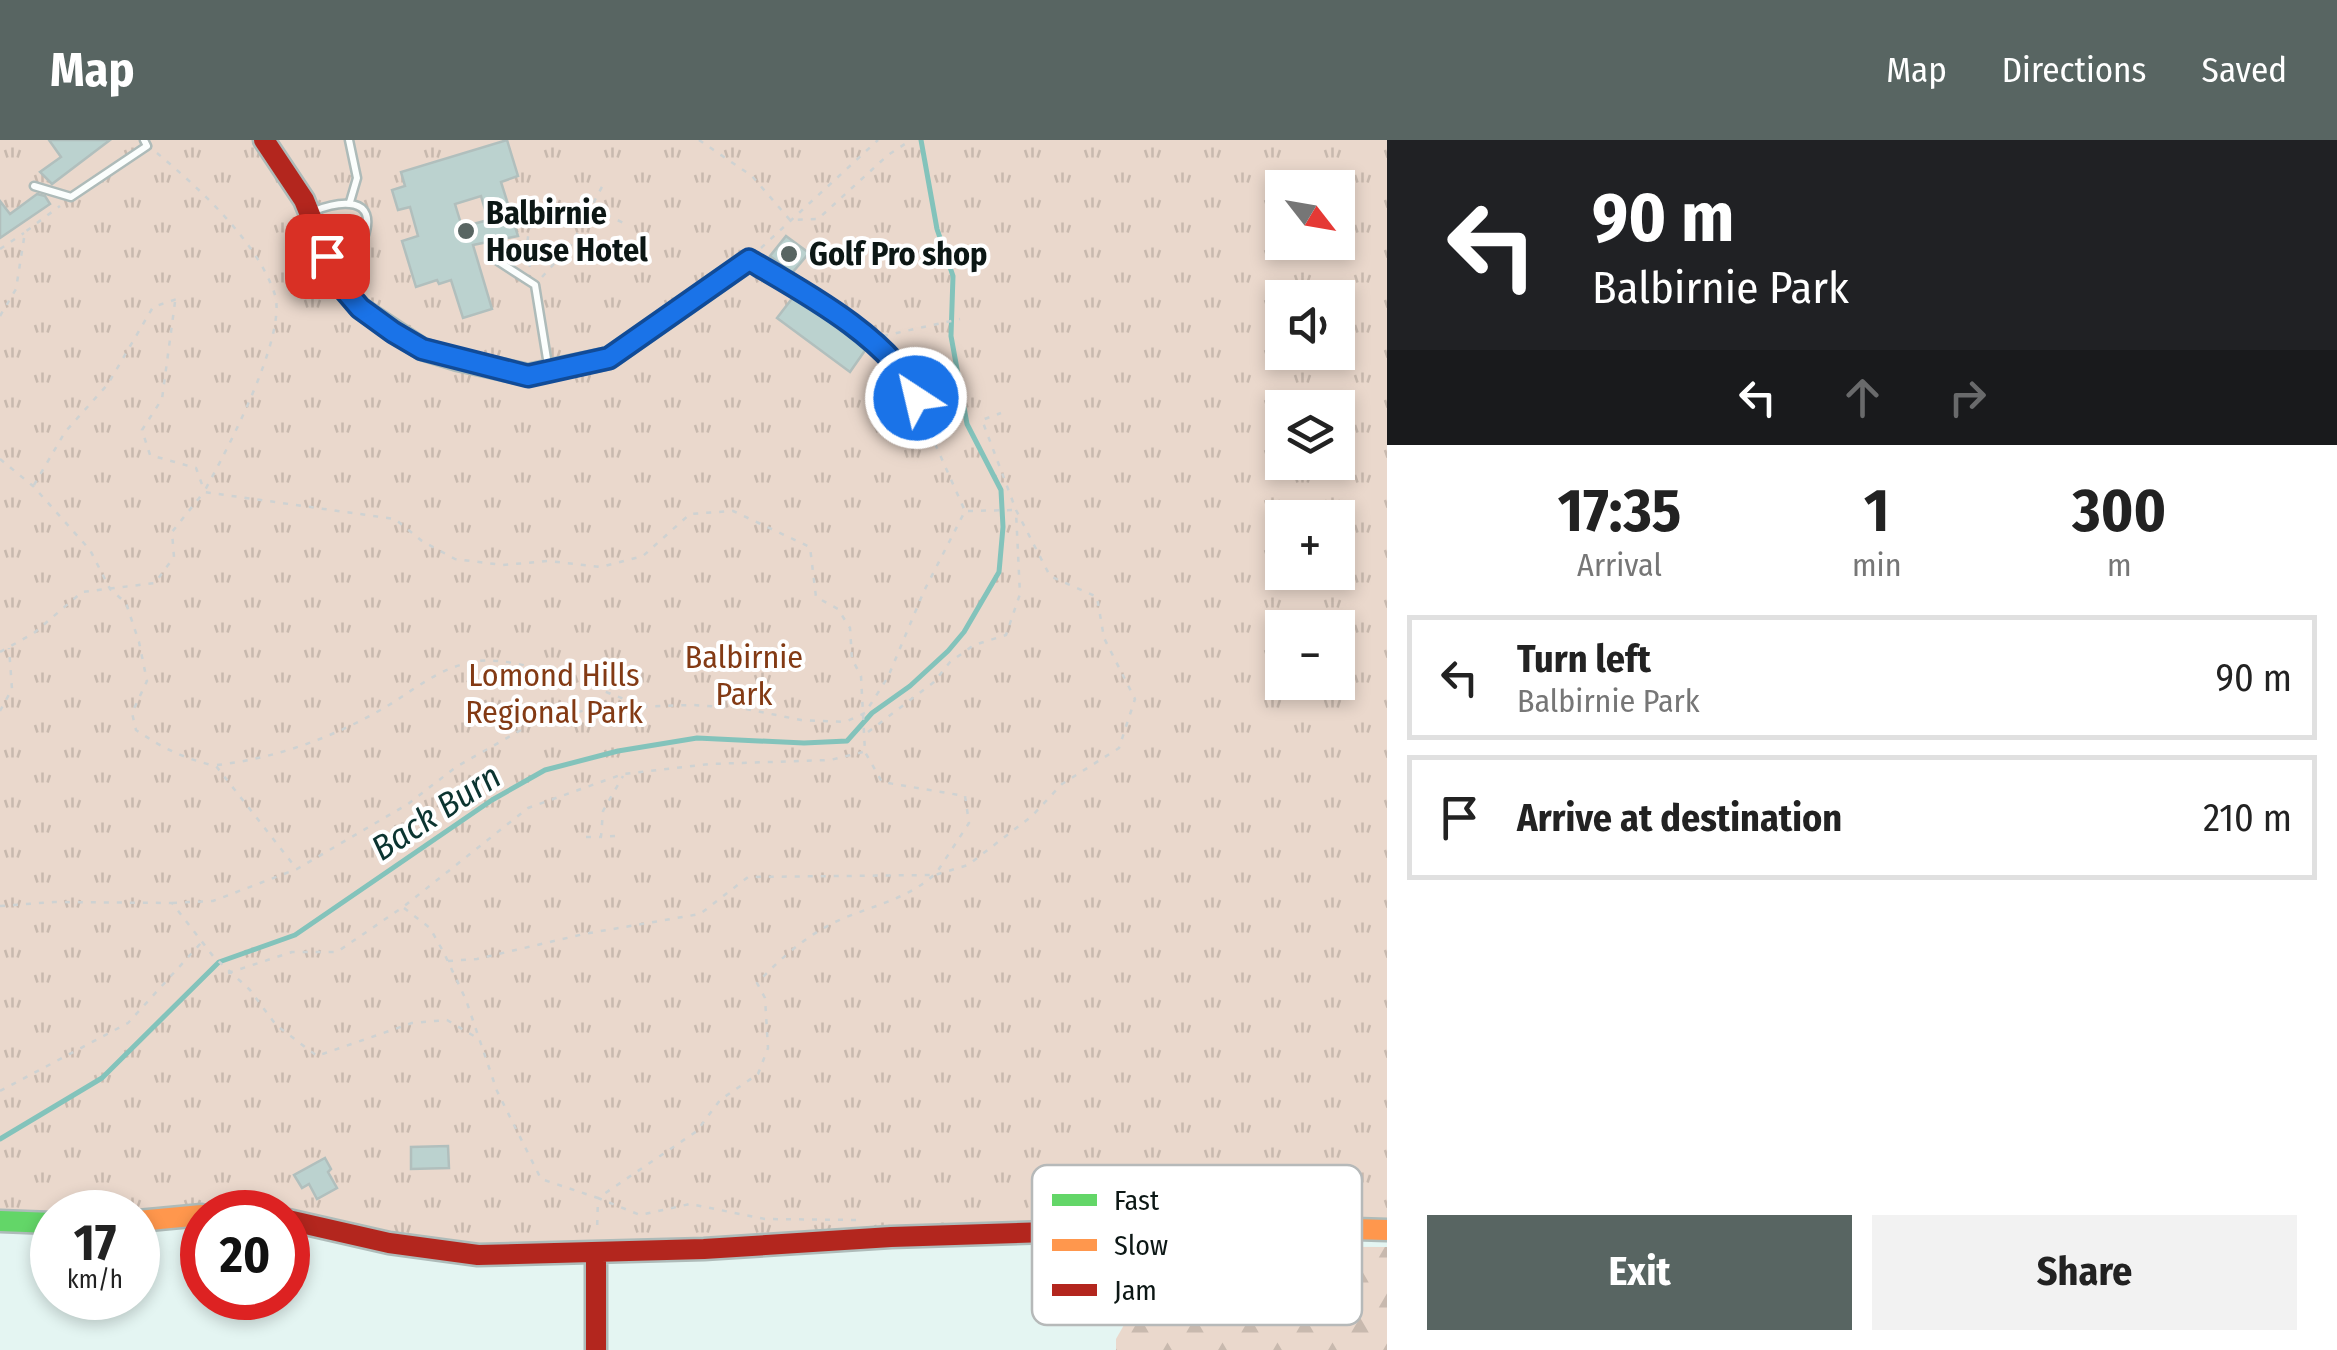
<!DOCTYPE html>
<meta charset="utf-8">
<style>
:root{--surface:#fff;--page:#f2f2f2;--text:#222;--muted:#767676;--line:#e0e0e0;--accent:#586562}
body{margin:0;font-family:"Fira Sans Condensed",sans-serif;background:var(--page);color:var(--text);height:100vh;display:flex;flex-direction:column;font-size:38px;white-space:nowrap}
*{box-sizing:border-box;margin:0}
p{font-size:32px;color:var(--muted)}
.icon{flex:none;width:55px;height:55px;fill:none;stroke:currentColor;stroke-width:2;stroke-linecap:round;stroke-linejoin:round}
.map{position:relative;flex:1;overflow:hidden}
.details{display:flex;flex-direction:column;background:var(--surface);width:950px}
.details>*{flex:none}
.top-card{background:#202124;color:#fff;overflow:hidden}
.needle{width:65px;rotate:121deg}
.tools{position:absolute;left:1265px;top:30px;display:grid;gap:20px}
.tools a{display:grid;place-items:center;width:90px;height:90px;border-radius:0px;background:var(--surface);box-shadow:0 5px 15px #0003;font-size:50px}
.speed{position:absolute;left:30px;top:1050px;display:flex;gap:20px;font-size:50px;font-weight:700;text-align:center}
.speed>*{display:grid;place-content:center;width:130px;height:130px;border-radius:50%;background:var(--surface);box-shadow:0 5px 15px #0003;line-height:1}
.speed small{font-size:25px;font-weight:400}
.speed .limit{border:15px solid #d22;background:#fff;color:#111}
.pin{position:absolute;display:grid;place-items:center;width:85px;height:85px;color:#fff;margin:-42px;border-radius:20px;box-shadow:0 5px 15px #0006}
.me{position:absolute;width:110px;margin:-55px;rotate:325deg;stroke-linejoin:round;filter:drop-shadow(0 0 8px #0008)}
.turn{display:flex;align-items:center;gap:35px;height:210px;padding:0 40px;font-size:45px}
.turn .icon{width:130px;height:130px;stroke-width:2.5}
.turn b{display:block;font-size:70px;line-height:85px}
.lanes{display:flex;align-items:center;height:95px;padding:0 40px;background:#0003;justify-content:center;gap:50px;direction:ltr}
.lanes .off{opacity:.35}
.eta{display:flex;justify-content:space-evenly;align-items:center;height:170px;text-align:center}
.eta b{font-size:60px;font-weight:700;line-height:70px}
.button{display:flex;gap:20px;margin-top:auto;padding:20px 40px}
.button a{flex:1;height:115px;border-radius:0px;background:var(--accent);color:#fff;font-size:40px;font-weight:700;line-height:115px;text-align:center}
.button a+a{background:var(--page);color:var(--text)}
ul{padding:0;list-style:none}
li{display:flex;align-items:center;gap:30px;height:125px;margin:0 20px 15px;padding:0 20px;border:5px solid var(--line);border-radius:0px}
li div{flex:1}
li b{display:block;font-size:38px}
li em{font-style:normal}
header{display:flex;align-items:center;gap:60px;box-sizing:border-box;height:140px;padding:0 50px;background:var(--accent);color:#fff}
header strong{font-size:48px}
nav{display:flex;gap:55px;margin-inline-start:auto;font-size:35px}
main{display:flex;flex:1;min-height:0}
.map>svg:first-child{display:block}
.forest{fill:url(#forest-firs)}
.park{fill:url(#park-tufts);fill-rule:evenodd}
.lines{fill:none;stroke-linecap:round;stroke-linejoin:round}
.stream{stroke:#83c3bb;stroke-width:5}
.building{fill:#bbd2cf;stroke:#b1bfbd;stroke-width:2.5;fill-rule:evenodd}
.lane-casing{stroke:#aebbb9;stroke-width:11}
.fast-casing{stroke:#aebbb9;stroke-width:25}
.slow-casing{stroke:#aebbb9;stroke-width:25}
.jam-casing{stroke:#aebbb9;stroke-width:25}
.path{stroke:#ced2d2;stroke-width:2.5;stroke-dasharray:5 8;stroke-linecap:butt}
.lane{stroke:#fbfefd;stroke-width:6}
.fast{stroke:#63d668;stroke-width:20}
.slow{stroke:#ff974d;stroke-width:20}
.jam{stroke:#b3261e;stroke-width:20}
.route-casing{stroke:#114b97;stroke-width:25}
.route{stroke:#1a73e8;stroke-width:18}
.poi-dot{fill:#586562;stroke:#fff;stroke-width:4}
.labels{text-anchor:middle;stroke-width:8;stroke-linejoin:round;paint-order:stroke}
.poi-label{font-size:32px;font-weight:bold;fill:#0c1715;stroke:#fff;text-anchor:start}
.park-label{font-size:32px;fill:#833a14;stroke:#fff}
.water-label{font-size:35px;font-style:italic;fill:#0b3430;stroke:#fff}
.key{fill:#fff;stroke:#b6b9b9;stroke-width:2.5}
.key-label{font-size:28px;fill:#0c1715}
</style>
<header>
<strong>Map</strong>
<nav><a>Map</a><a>Directions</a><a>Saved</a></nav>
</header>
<main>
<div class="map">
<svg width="1387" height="1210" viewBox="0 0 1387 1210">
<defs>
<pattern id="forest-firs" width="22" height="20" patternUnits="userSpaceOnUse" patternTransform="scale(2.5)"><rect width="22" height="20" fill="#ead8cc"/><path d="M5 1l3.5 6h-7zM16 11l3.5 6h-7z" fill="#c8b9ae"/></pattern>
<pattern id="park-tufts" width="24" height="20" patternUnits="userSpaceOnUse" patternTransform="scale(2.5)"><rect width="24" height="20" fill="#ead8cc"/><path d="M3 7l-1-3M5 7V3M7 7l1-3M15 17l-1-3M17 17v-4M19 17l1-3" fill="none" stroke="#c8b9ae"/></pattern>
</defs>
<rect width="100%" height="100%" fill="#e4f5f2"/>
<path class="forest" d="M1169,1106L1387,1107V1210H1116V1199Z"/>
<path class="park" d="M0,0H1387V1091L478,1115L288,1072H52V1083L0,1081ZM1282,48H1338V102H1282ZM1282,158H1338V212H1282ZM1282,268H1338V322H1282ZM1282,378H1338V432H1282ZM1282,488H1338V542H1282Z"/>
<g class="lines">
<path class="stream" d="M0,999L102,938L219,822L295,795L492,660L545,630L618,611L697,598L804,603L847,601L872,573L910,546L948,511L964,492L999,432L1003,387L1001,350L967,284L951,196L953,136L937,89L921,0"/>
</g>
<path class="building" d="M49,0H110L52,44L40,32L61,17Z
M507,0L518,36L501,42L518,96L473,105L492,169L463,178L451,140L439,144L437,140L416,147L402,101L418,96L410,67L398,70L392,50L405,46L401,32ZM481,56L488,80L462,87L455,64Z
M37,54L45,56L50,64L0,98V61L10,74Z
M786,96L809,113L792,133L770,116Z
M794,156L866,209L850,232L777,178Z
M448,1006L449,1028L411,1029V1007Z
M325,1018L331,1029L328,1032L337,1048L317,1059L309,1044L302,1048L294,1035Z"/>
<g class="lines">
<defs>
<path id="lane" d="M349,0L357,38L350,62
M34,46L71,57L147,6L144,0
M314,71C339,61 379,55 364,98L351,108L333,114
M490,116L535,145L548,225
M750,121L803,151L859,190L909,238L923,278"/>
<path id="fast" d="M0,1081L52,1083"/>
<path id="slow" d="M138,1081L202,1075
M1110,1090L1261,1086L1387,1090"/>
<path id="jam" d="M264,0L304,60L337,141L360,168L422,209L458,220L528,235L609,218L749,120
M288,1080L389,1103L478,1115L704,1109L891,1097L1110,1090
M596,1113V1210"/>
</defs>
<use href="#lane" class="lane-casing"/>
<use href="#fast" class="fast-casing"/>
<use href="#slow" class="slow-casing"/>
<use href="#jam" class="jam-casing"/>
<path class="path" d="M699,0L752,36L790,80L818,79L888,15L911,0
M157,13C199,48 258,102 275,155C287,197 226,312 205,350
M761,108L878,0
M0,109L24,93
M530,127C524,106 528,88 538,69L564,67L587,75L602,73L628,85
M542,137L571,105L604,43
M175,162L162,259L142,290L150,315L196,328L204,350
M0,176L16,149L25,92L60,66
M883,196L960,179
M0,319L33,346L90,410L110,449L126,463L139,502L147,541L132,573L136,590C162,608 185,619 216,626L296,728
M34,345L65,292L108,244L153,167L180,158
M968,371L1015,370
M0,512L34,493L82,452L155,443L174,417L172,392L204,352L395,379L422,401L455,419L503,425L548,421L601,427L643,416L690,374L733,371L810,407L816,457L838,469L850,488L852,519L861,536L865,612L882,642L965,656L969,683L935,735L968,725L1032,676L1062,644L1119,608L1135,559L1104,498L1097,457L1050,436L1016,370L982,280L1001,273
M0,571L12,549L9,508
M868,592L934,542L950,522L974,505L1006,495L1020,454L1016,372
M217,625C278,618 337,596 389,565C418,547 442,526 478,521C522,516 598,549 639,565
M615,696L601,697L603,671L623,636
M586,697H600
M172,763L213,761L297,729L408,664L456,627L535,582L595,568L693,565L741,568L801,580L845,582L865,573L888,537L924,451L965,371L928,288
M0,766L54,762L172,763L213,816L250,850L276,885L317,916L412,883L447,880L479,899
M404,768L430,788L444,813L466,860L497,951L541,1039L598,1058L597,1091
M448,821L477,819L584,794L700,774L748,737L933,735
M228,833L292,812H337L403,767L528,668L623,634L710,624L830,620L863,612
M0,951L128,883L201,803
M856,1080L765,1079L690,1064L640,1075L598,1058L697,991L720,960L758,934L768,908L765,858L757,843C783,816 809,793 844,778C876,765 908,758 934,735"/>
<use href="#lane" class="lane"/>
<use href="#fast" class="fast"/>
<use href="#slow" class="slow"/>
<use href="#jam" class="jam"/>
</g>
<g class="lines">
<defs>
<path id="route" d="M327,116L337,141L360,168L393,192L422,209L528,236L609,218L749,120C799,149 897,202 916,258"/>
</defs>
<use href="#route" class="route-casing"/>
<use href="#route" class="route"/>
</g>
<g class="poi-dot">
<circle cx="466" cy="91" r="10"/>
<circle cx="789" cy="114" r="10"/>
</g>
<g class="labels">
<g class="poi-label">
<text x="486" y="84">Balbirnie<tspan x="486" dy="37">House Hotel</tspan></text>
<text x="809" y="125">Golf Pro shop</text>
</g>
<g class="park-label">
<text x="744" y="528">Balbirnie<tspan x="744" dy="37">Park</tspan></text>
<text x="554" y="546">Lomond Hills<tspan x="554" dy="37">Regional Park</tspan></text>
</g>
<g class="water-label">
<text transform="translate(436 672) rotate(-33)" y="12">Back Burn</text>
</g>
</g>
<rect x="1032" y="1025" width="330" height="160" rx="15" class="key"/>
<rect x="1052" y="1054" width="45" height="12" fill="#63d668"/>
<rect x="1052" y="1099" width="45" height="12" fill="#ff974d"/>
<rect x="1052" y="1144" width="45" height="12" fill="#b3261e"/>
<g class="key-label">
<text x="1114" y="1070">Fast</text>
<text x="1114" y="1115">Slow</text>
<text x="1114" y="1160">Jam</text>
</g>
</svg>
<div class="tools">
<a><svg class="needle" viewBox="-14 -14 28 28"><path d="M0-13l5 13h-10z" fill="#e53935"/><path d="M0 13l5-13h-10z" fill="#767676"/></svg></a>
<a><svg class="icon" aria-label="sound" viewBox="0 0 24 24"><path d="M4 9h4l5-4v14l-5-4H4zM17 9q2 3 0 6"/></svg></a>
<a><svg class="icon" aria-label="layers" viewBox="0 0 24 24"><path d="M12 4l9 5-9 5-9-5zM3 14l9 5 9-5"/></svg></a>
<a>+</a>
<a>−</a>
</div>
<div class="speed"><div>17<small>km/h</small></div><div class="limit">20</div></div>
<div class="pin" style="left:327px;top:116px;background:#d93025"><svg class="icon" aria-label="arrive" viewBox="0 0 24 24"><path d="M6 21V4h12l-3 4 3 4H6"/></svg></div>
<svg class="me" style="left:916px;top:258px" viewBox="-20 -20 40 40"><circle r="17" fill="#1a73e8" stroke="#fff" stroke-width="3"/><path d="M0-11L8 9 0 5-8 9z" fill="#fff"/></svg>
</div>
<section class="details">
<div class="top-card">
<div class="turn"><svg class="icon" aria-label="left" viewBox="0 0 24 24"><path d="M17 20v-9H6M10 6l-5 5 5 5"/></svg><div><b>90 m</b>Balbirnie Park</div></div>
<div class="lanes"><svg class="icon" aria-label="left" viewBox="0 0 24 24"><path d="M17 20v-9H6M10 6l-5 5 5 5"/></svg><svg class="icon off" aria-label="ahead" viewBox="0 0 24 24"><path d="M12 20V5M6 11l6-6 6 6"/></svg><svg class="icon off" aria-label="right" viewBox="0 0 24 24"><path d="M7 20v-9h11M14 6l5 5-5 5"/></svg></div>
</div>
<div class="eta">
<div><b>17:35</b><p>Arrival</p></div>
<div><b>1</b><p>min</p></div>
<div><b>300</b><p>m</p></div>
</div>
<ul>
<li><svg class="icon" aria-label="left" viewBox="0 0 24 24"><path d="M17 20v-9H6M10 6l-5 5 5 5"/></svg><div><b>Turn left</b><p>Balbirnie Park</p></div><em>90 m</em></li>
<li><svg class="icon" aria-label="arrive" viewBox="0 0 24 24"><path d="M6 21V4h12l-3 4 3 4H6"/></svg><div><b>Arrive at destination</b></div><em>210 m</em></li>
</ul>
<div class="button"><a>Exit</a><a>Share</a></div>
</section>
</main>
